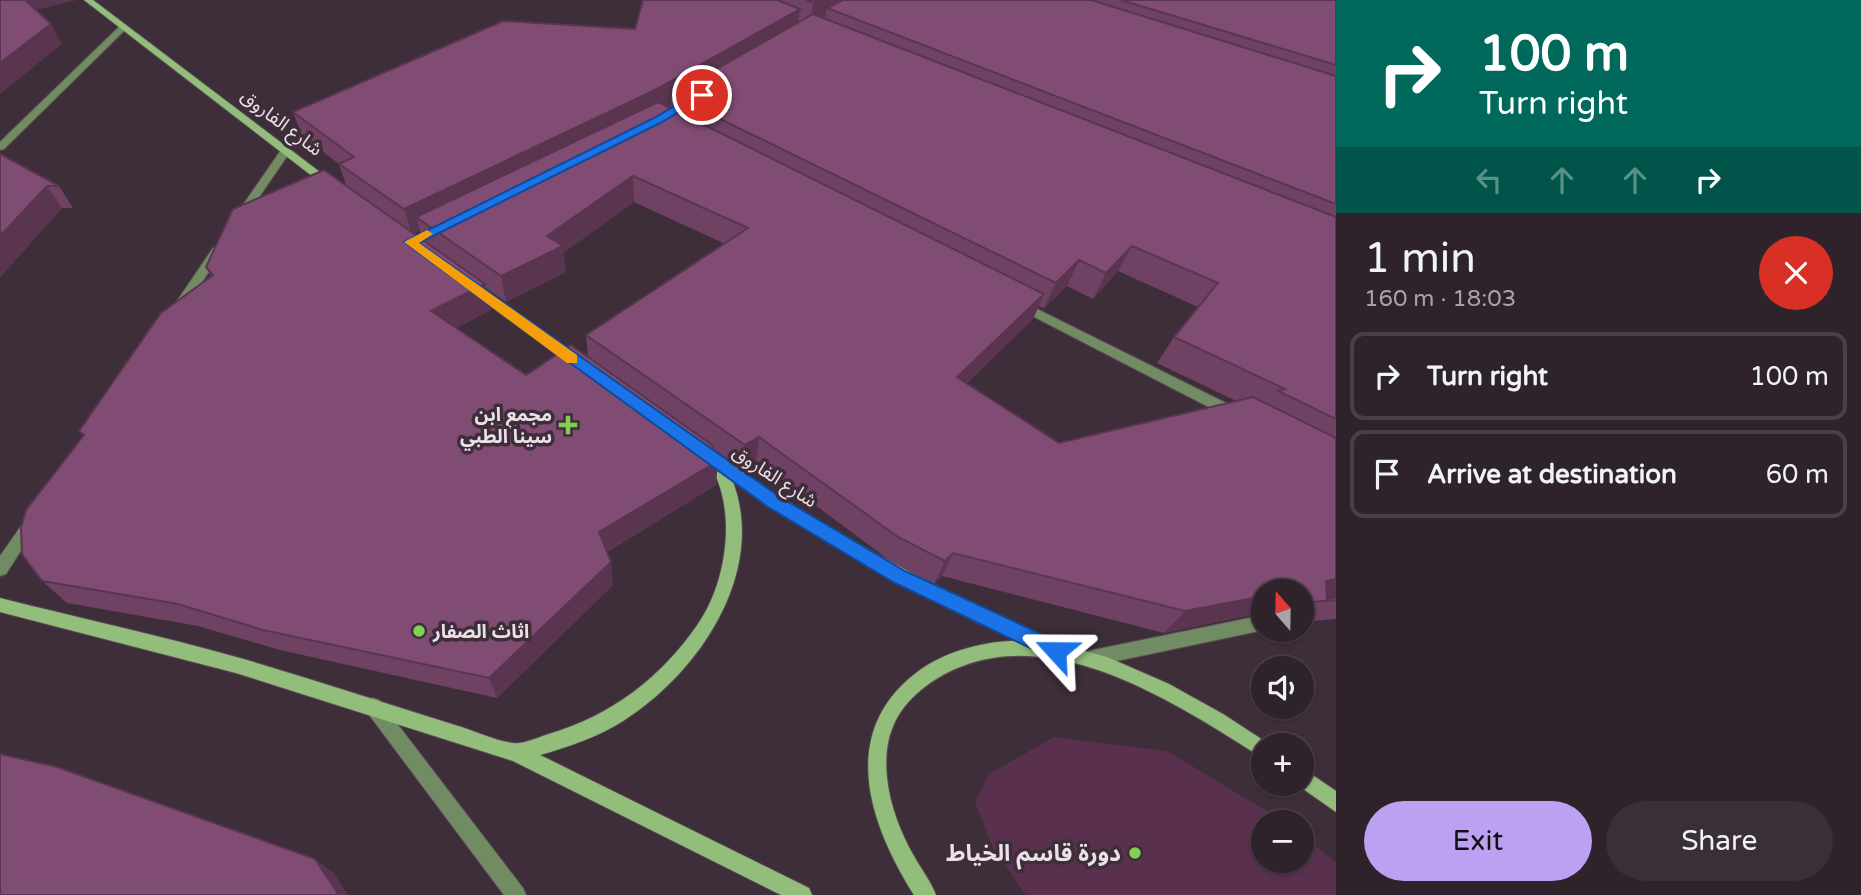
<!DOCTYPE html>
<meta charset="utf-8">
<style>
:root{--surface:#2e222b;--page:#3a2f37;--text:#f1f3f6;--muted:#a7a4a9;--line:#493f47;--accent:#bca0f2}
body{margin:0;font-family:"Varela Round","Noto Sans Arabic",sans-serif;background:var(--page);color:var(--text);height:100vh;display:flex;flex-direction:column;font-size:26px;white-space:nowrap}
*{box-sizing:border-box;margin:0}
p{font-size:23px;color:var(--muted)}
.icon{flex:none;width:38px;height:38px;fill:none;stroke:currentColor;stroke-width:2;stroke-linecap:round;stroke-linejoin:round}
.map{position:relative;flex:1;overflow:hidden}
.details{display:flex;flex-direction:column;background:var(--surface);width:525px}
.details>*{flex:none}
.hud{background:#00695c;color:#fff;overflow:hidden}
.needle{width:46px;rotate:340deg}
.fabs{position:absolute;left:1251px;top:579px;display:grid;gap:14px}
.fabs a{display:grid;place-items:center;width:63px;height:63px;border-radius:50%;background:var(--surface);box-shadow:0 2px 5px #0004,0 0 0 2px var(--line);font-size:35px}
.pin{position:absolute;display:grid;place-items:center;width:60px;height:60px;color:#fff;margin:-30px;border:4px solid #fff;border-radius:50%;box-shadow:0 2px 7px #0007}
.me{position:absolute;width:77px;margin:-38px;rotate:294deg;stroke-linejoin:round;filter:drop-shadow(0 0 5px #0008)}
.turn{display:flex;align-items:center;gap:24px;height:147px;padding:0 28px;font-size:32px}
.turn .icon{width:91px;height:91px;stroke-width:2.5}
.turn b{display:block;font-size:49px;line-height:60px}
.lanes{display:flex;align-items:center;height:66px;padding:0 28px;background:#0003;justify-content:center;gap:35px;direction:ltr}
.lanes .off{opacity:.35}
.round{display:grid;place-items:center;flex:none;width:74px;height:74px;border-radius:37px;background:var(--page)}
.head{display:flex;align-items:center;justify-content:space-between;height:119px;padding:0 28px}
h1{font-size:42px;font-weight:600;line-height:52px}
.action{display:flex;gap:14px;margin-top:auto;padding:14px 28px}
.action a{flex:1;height:80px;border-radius:42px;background:var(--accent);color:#111;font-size:28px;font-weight:600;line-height:80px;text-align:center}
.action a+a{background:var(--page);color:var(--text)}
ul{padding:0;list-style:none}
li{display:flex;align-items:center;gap:21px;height:88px;margin:0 14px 10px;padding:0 14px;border:4px solid var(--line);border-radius:14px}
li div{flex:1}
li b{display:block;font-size:26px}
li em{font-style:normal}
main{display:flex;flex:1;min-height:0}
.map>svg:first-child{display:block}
.green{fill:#59314e}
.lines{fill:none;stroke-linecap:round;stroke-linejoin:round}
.street-casing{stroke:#5a4b55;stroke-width:2}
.secondary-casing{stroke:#5a4b55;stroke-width:2}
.street{fill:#718c63;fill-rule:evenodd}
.secondary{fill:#93bd7b;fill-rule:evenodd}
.wall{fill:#6f4163;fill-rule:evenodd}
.shaded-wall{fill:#5a3550}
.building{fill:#814c73;stroke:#5a3550;stroke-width:2}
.route{fill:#1a73e8;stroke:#114b97;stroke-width:2}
.slow{fill:#f59e0b}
.poi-dot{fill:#82d04f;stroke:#3e2e39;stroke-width:2.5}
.labels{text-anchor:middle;stroke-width:7;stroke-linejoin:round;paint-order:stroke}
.street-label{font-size:19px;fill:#ece1e8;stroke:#3e2e39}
.poi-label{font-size:19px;font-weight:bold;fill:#ece1e8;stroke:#3e2e39;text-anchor:end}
.near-poi-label{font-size:23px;font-weight:bold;fill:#ece1e8;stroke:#3e2e39;text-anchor:end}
</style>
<main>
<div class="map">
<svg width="1336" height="895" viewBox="0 0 1336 895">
<rect width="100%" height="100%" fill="#3e2e39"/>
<path class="green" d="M1054,737L1167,751L1285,822H1264V861H1302V836L1336,862V895H1026L993,848L975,802L989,774Z"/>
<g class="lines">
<defs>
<path id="street" d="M121,25L128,27L4,149L0,150V142Z
M285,149L290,152L244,219H236V215L281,150Z
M217,247L223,251L183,310H175L173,307L175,304L213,248Z
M1019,300L1240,410L1242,414L1240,418H1230L1015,307L1013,304L1015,301Z
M31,517L36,519L39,523L36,527L6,574L0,576V556L26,519Z
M1264,615V630L1093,666L1087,664L1085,658L1087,652L1093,650Z
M373,698L379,700L523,888L526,895H504L367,712L364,706L367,700Z"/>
<path id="secondary" d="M84,0H93L333,182V186H325Z
M474,284L581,359L582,362L581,365H571L470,291L468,288Z
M703,448L836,532L925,580L1059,644L1107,657L1169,684L1223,714L1272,746H1264V758L1258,755C1166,697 1032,609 926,686C894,710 883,739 887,778C890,806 901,834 915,858C922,870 931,882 936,895H914C868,822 837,730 920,670C947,651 984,641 1017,641C919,595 822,544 733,482C767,573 698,674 623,721C598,737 568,747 540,755L809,888L812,895H781L513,761L236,673L0,612V598C79,618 158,635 236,657C310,678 384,703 458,726C472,730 505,745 519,743C529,742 539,737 549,734C612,715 661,678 698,624C726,583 736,517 714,472C711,464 701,461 696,454L698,450Z
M1302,768L1336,791V812L1296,784H1302Z"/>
</defs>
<use href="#street" class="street-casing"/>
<use href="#secondary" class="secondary-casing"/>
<use href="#street" class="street"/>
<use href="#secondary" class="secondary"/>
</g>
<path class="wall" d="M643,0H1336V595L1327,597V599L1336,597V619L1302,622V592H1264V612L1164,633L942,576L934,584L889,560L756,461L742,469L714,449L716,485L607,552L613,585L497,698L280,650L198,626L67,603L42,581L211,276L206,267L346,185L339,164L302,136L293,112L635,29ZM634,202L725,244L586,335L588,357L526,375L456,328L491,310L486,288L506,302L566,272L563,253ZM420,230L422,239L414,233ZM1118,271L1198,307L1174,337L1157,363L1236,401L1059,443L967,383L1033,319L1039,306L1044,308L1067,286L1093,299Z
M0,154L59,186L73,208H62L1,276H0Z"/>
<path class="shaded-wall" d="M21,0H77L27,12Z
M818,0H862L827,8L825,18L810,26L813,3Z
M800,9L797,32L671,95V106L654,116L416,217L420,230L412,234L404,209Z
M51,24L62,44L0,94V63Z
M633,176L634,202L563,253L566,272L506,302L501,276L547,236Z
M47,186L62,208L1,276L0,274V236Z
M1132,246L1118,271L1093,299L1106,273Z
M1079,260L1067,286L1044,308L1056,283Z
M485,284L491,310L438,337L431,311Z
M1044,294L1033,319L948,402L957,377Z
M759,437L756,461L742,469L745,445Z
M718,461L716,485L601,555L599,532Z
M953,553L942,576L934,584L945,561Z
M611,562L613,585L497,698L489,678Z
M1336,579V595L1302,603L1326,581Z
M1264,596L1263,612L1164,633L1185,611Z
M315,859L334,873L348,895H339Z"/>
<path class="building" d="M0,0H25L51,24L0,63Z
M643,0H777L800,9L653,91L404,209L339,164L354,157L293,112L503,21L635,29Z
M806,0H818L813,3Z
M843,0H1091L1336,76V204L827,8Z
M1121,0H1336V65Z
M813,14L1336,217V419L1278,391L1285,389L1174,337L1218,283L1132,246L1106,273L1079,260L1056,283L671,95Z
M658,102L1044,294L957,377L1059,443L1253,397L1336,438V579L1326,581L1327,599L1336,597V600L1302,603V592L1289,591L1264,592V596L1185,611L953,553L945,561L898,537L759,437L745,445L586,335L748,228L633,176L547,236L563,246L501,276L416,217Z
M0,154L59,186H47L0,236Z
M324,170L485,284L431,311L526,375L571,345L712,445L718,461L599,532L611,562L489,678L263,630L178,604L42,581L22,554L21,528L26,510L84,435L79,431L161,313L213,275L206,267L233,209Z
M0,754L57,767L315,859L339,895H0Z"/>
<path class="route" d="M698,92L707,95L662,122L419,243L780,497L905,571L1063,644L1065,651L1063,657L1056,659L1049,657L893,582L768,507L404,242L654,118Z"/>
<path class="slow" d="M427,230L433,234L419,243L577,355V363H567L404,242Z"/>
<g class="poi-dot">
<path d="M564.5 414.5h7v7h7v7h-7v7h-7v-7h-7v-7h7z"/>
<circle cx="419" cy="631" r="7"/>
<circle cx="1135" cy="853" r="7"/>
</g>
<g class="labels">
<g class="street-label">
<text transform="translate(282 122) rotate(37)" y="7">شارع الفاروق</text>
<text transform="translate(775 476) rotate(33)" y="7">شارع الفاروق</text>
</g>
<g class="poi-label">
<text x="552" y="421">مجمع ابن<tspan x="552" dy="22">سينا الطبي</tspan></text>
<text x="433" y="638" text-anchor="start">اثاث الصفار</text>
</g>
<g class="near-poi-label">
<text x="1121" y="861">دورة قاسم الخياط</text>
</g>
</g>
</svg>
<div class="fabs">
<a><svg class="needle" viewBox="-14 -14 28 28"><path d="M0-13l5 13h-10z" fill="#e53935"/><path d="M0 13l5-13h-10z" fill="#a7a4a9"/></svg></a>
<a><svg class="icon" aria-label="sound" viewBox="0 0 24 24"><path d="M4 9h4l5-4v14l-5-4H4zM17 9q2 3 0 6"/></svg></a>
<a>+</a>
<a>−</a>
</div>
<div class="pin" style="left:702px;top:95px;background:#d93025"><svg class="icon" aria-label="arrive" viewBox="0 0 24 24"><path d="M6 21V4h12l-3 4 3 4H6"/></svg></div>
<svg class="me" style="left:1056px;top:651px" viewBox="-20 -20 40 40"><path d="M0-17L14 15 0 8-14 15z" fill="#1a73e8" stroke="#fff" stroke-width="4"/></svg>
</div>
<section class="details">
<div class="hud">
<div class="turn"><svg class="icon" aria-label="right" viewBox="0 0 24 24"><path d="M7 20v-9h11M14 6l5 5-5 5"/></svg><div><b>100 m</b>Turn right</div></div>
<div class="lanes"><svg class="icon off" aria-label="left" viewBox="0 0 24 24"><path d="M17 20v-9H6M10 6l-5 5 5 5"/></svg><svg class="icon off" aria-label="ahead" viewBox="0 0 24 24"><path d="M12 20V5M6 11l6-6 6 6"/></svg><svg class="icon off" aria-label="ahead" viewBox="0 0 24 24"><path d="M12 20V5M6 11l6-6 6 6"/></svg><svg class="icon" aria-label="right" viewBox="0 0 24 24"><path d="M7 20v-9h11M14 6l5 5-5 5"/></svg></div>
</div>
<div class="head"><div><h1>1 min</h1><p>160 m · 18:03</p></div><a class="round" style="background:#d93025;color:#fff"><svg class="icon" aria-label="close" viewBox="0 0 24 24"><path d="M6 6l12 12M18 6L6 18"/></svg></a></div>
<ul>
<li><svg class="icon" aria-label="right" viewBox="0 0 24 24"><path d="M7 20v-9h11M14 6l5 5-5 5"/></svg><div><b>Turn right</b></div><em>100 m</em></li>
<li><svg class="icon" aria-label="arrive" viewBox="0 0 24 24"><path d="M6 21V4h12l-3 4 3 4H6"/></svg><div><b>Arrive at destination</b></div><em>60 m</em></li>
</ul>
<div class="action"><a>Exit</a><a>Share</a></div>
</section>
</main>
